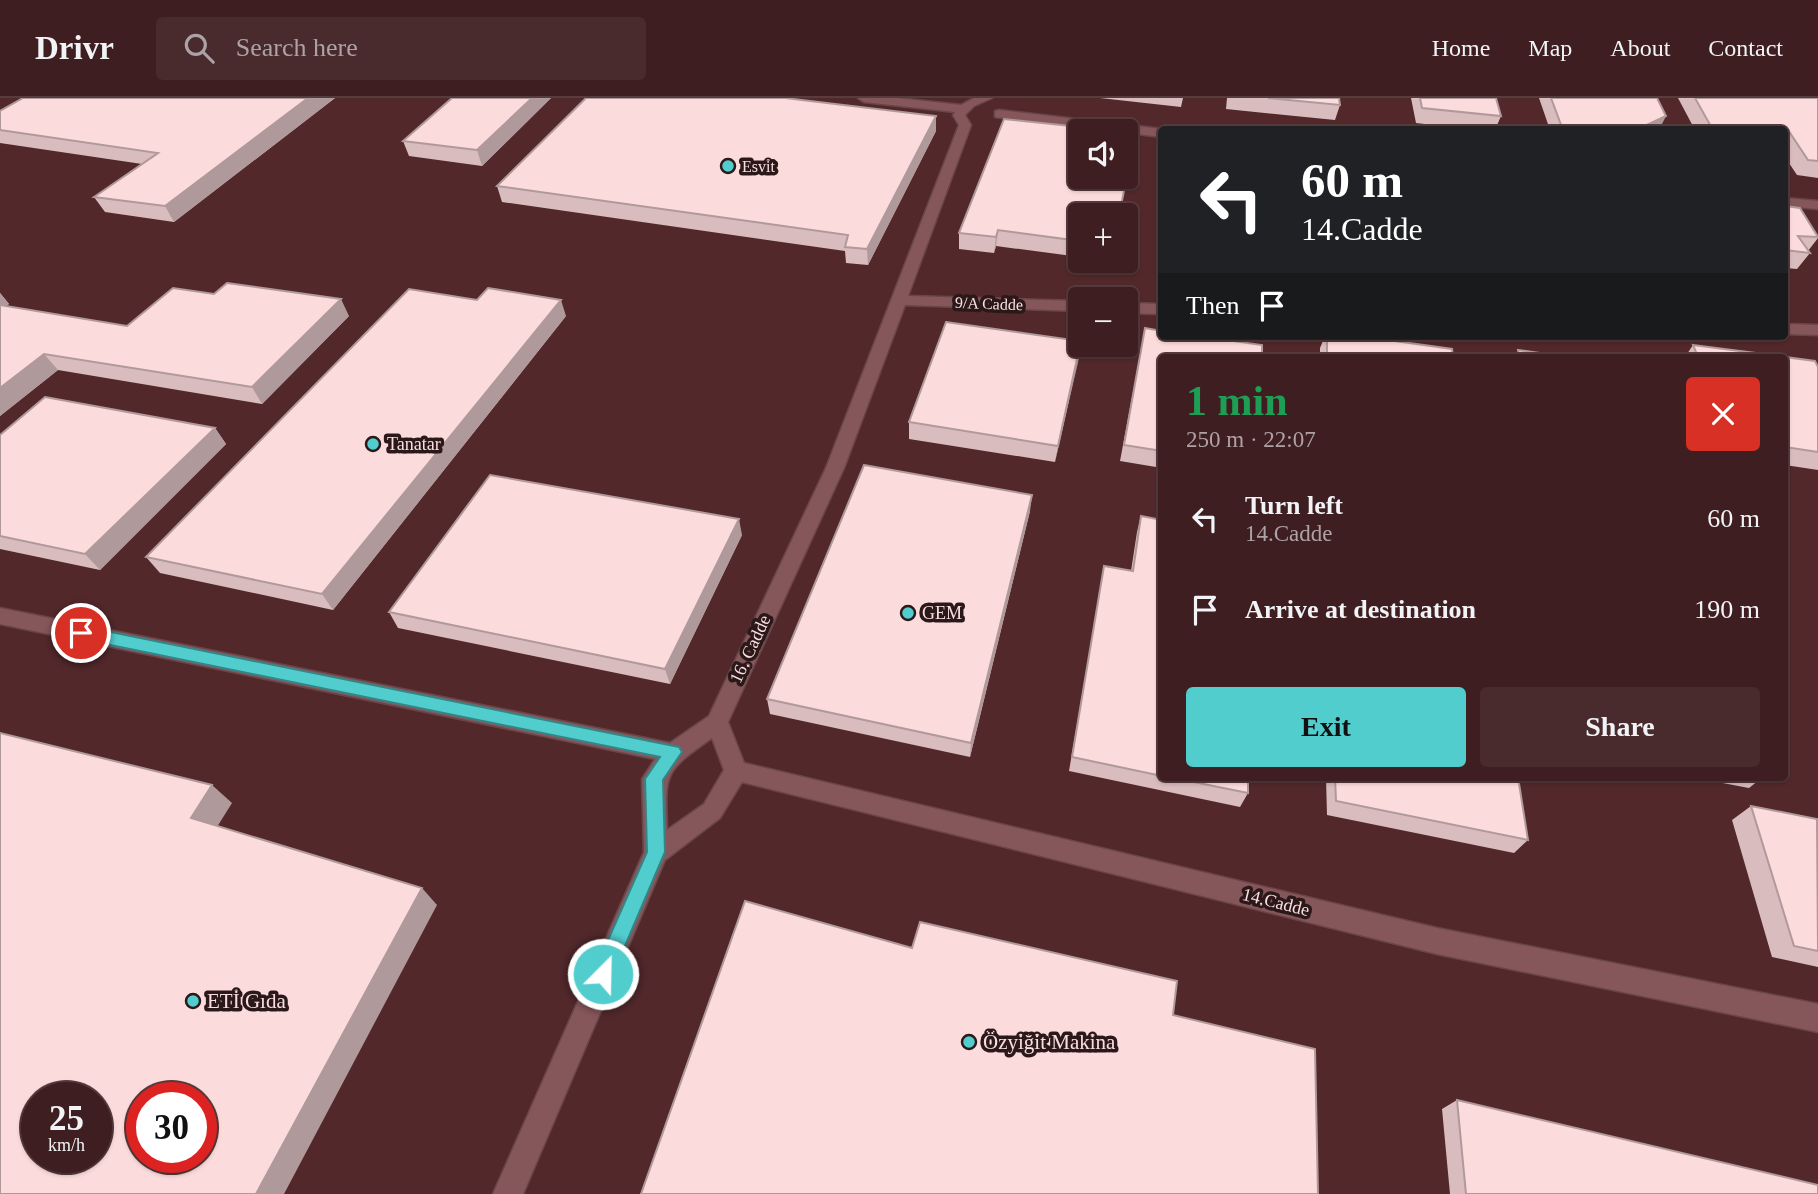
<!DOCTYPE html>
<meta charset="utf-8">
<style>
:root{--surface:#3e1e20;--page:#492b2d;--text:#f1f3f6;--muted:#ada2a5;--line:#573c3e;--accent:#52cdce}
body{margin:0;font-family:"Times New Roman",serif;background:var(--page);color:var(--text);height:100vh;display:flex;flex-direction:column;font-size:26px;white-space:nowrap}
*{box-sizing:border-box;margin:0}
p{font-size:23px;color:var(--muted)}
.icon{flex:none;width:38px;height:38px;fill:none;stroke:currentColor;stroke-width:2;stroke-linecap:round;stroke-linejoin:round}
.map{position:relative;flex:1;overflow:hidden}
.sheet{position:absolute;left:1158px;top:256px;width:630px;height:427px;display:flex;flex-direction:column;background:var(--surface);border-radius:7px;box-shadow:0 2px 5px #0004,0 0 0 2px var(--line)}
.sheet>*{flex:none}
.top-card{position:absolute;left:1158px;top:28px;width:630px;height:214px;border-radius:7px;box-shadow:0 2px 5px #0004,0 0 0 2px var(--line);background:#202124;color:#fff;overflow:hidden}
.controls{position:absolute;left:1068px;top:21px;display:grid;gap:14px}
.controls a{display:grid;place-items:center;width:70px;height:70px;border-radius:7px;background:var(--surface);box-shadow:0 2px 5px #0004,0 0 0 2px var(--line);font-size:35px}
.speed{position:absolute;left:21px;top:984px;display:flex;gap:14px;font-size:35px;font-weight:700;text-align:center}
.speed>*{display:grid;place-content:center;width:91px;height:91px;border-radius:50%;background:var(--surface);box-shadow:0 2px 5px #0004,0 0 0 2px var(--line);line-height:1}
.speed small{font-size:18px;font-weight:400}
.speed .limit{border:10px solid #d22;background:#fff;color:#111}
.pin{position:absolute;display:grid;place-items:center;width:60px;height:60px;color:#fff;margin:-30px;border:4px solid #fff;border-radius:50%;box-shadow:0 2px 7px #0007}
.me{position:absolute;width:77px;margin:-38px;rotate:23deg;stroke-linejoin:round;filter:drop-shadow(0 0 5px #0008)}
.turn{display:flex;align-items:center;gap:24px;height:147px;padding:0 28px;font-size:32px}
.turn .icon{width:91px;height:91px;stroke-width:2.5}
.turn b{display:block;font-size:49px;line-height:60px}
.then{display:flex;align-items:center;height:66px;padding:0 28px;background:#0003;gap:14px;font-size:26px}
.round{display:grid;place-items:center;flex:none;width:74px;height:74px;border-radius:7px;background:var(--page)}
.summary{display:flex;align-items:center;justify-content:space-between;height:119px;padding:0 28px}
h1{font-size:42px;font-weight:800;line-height:52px;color:#1e9e55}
.action{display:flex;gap:14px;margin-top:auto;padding:14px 28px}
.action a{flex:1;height:80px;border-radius:7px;background:var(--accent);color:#111;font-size:28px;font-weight:800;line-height:80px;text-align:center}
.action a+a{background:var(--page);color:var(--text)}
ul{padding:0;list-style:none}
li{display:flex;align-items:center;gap:21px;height:91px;padding:0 28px}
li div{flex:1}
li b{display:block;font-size:26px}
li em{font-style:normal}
header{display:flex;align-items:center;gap:42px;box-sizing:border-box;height:98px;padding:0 35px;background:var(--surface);border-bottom:2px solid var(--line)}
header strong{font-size:33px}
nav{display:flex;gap:38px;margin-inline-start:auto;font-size:24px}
.search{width:490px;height:63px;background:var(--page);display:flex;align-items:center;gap:18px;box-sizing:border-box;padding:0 24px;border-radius:7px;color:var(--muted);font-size:26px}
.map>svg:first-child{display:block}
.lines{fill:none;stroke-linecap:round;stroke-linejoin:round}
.street-casing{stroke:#694549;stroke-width:3}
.street{fill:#86575a;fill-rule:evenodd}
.wall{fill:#d9bcbd}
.shaded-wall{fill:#b0999a}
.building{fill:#fcdbdc;stroke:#b0999a;stroke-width:2;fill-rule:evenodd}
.route{fill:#52cdce;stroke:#358586;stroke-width:2}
.poi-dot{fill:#52cdce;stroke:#2b1819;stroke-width:2.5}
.labels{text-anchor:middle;stroke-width:7;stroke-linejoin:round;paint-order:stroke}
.far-poi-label{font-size:16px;fill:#fbdfe0;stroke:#2b1819;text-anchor:start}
.far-street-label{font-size:16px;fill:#fbdfe0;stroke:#2b1819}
.poi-label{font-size:18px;fill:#fbdfe0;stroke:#2b1819;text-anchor:start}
.street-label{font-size:18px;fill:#fbdfe0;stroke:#2b1819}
.near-poi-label{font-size:21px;fill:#fbdfe0;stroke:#2b1819;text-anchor:start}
</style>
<header>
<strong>Drivr</strong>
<div class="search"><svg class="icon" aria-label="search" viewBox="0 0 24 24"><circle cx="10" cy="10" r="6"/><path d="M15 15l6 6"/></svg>Search here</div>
<nav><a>Home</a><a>Map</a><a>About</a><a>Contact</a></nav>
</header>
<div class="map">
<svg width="1818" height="1096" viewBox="0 0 1818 1096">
<rect width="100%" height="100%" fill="#52282b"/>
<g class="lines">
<defs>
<path id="street" d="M858,0H897L961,7L974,0H992L974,8L965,17L971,27L908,198L1080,203V213L905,207L844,370L728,624L744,665L1437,830L1818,906V934L1437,856L742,684L720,720L665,762L523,1096H493L644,754L642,681L655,661L0,526V510L670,645L709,618L826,370L959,27L953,17L955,14L864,4ZM712,640L724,672L704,706L667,732C665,674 664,674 712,640Z
M999,12L1162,31L1163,32L1162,39L995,19V13Z
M1785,100L1818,103V111L1785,108Z
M1125,205L1162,206V216L1125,215Z
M1785,226L1818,227V237L1785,236Z"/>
</defs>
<use href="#street" class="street-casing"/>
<use href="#street" class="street"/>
</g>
<path class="wall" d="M335,0L174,124L105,114L94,99L142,66L0,45V13Z
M452,0H551L482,68L409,58L403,43Z
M1100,0H1183L1181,9Z
M1227,0H1339L1340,7L1335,22L1226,11Z
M1411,0H1496L1501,18L1495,32H1477L1416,25Z
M1539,0H1657L1659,32H1550Z
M1678,0H1818V80L1797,77L1785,59V32H1695Z
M936,33L868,167L846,165L845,153L502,104L497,88Z
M1785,108L1818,140L1808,153L1810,155L1797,171L1785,170Z
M1080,117V159L996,148L994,155L959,151V135Z
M0,195L9,206L6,208L127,228L349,218L262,306L58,272L0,318Z
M566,218L333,512L160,475L146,459Z
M1145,230L1162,259V370L1120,363Z
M1325,238H1359L1453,259H1320V250Z
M1081,247L1055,364L909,341V324Z
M1693,247L1772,259H1685Z
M1785,259L1818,269V372L1785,367Z
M215,330L226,346L100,472L0,451V337Z
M1030,413L970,659L770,616L767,601Z
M1141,418L1162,422V679H1248V695L1240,709L1069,673L1104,468L1131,473L1137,434Z
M742,437L670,586L398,530L389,514Z
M1326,679H1518L1528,742L1514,755L1327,717Z
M1691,679H1763L1749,690Z
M1751,708L1818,723V869L1772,859L1732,722Z
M1457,1002L1818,1096H1450L1442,1011Z"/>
<path class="shaded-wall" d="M308,0H335L174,124L165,108Z
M532,0H551L482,68L477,52Z
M936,18V33L868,167L867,151Z
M1666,18L1659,32H1636Z
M998,132L996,148L994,155L996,139Z
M0,195L9,206L0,213Z
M341,201L349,218L262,306L252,289Z
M561,202L566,218L333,512L322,496Z
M1081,247L1079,260L1055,364L1058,348Z
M44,256L58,272L0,318V290Z
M215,330L226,346L100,472L85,456Z
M1032,397L1030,413L970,659L971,645Z
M739,421L742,437L670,586L665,571Z
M212,687L232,705L212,737L191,720Z
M422,790L437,807L284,1096H256Z"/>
<path class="building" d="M23,0H308L165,108L94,99L158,55L0,32V13Z
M452,0H532L477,52L403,43Z
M586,0H785L936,18L867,151L845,149L848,137L497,88Z
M1268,0H1339L1340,7Z
M1420,0H1496L1501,18L1422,10Z
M1551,0H1657L1666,18L1636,32H1563Z
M1695,0H1818V63L1808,62L1788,32L1785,34V32H1713Z
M1004,21L1118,33H1080V79H1125V34L1136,35L1119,117H1080V143L998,132L996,139L959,135Z
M1785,108L1800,110L1818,139L1798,138L1810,155L1785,152Z
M227,185L341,201L252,289L44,256L0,290V207L127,228L173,190L214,196Z
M488,190L561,202L322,496L146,459L409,191L477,202Z
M946,224L1080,243V247L1058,348L909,324Z
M1145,230L1162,233V238H1199L1262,247V259H1162V353L1124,347Z
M1327,238H1359L1452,251L1453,259H1327Z
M1693,247L1771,257L1772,259H1698Z
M1518,252L1568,259H1519Z
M1777,258L1815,263L1818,269V354L1785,349V259H1774Z
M45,299L215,330L85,456L0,438V337Z
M864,367L1032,397L971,645L767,601Z
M490,377L739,421L665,571L389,514Z
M1141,418L1162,422V678L1072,659L1104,468L1133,473Z
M0,635L212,687L191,720L422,790L256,1096H0ZM37,999H96V1059H37ZM142,999H201V1059H142Z
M1169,679H1248V695Z
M1335,679H1518L1528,742L1336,703Z
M1751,708L1817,721L1818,853L1794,848Z
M745,803L912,850L920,824L1177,883L1173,917L1315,951L1318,1096H641Z
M1457,1002L1818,1087V1096H1466Z"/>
<path class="route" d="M81,528L679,649L682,654L663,682L665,754L610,883L603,886L596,883L593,876L647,754L645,681L660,659L81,541L73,535Z"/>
<g class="poi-dot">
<circle cx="728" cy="68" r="7"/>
<circle cx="373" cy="346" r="7"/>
<circle cx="908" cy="515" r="7"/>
<circle cx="193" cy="903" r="7"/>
<circle cx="969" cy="944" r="7"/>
</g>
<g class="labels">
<g class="far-poi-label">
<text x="742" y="74">Esvit</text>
</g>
<g class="far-street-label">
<text transform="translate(989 205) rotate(2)" y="6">9/A Cadde</text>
</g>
<g class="poi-label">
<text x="387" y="352">Tanatar</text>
<text x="922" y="521">GEM</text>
</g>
<g class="street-label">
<text transform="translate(750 551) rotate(-65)" y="6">16. Cadde</text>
<text transform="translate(1276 804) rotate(14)" y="6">14.Cadde</text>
</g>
<g class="near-poi-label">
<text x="207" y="910">ETİ Gıda</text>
<text x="983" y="951">Özyiğit Makina</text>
</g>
</g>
</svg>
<div class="controls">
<a><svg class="icon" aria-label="sound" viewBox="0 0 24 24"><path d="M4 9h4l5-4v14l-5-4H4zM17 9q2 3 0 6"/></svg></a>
<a>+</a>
<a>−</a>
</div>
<div class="speed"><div>25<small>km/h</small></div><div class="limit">30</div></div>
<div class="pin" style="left:81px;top:535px;background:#d93025"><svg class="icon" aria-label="arrive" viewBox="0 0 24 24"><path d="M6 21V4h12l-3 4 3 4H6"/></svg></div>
<svg class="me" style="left:603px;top:876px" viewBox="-20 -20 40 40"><circle r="17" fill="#52cdce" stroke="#fff" stroke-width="3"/><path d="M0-11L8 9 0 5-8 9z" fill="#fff"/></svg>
<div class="top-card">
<div class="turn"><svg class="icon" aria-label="left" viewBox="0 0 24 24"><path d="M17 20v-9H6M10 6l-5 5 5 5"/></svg><div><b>60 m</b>14.Cadde</div></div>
<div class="then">Then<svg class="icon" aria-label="arrive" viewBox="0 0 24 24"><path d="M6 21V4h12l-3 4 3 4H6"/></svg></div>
</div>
<section class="sheet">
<div class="summary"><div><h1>1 min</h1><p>250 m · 22:07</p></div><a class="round" style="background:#d93025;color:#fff"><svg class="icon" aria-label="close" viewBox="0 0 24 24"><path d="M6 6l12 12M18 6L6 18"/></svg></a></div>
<ul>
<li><svg class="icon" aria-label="left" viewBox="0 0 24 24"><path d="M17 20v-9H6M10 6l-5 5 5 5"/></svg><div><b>Turn left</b><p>14.Cadde</p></div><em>60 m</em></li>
<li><svg class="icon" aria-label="arrive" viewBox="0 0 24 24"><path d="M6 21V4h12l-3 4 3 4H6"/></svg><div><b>Arrive at destination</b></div><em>190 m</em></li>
</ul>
<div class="action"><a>Exit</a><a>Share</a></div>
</section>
</div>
